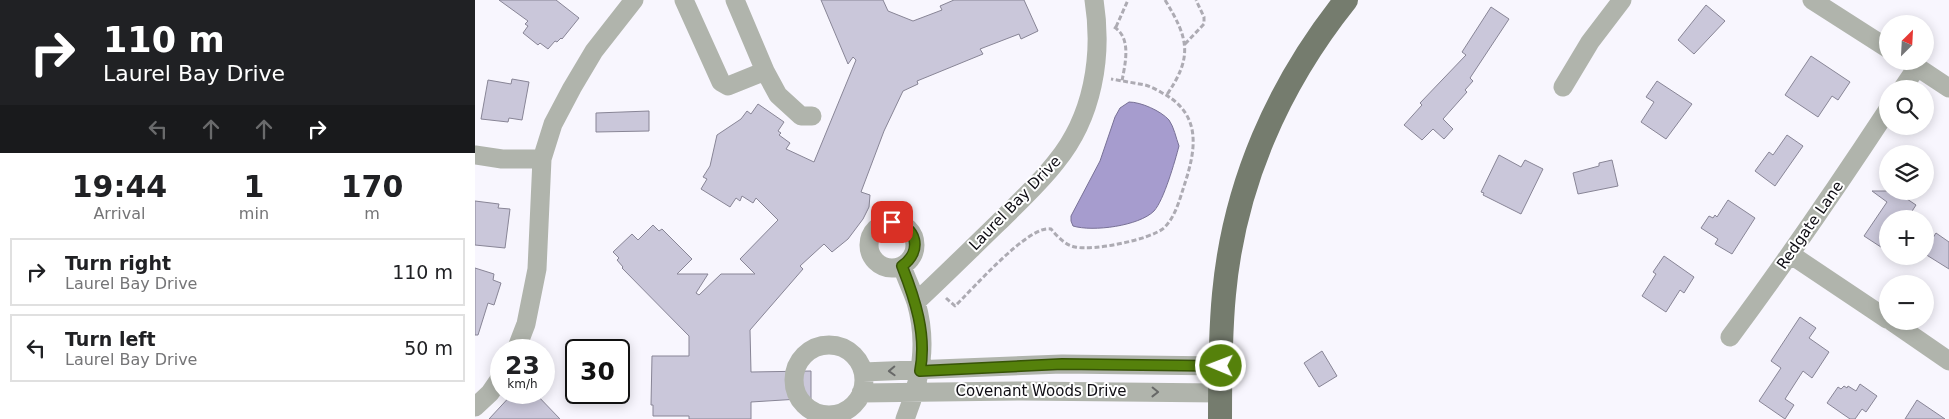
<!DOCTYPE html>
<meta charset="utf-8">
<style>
:root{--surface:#fff;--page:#f6f6f6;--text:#202124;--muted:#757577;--line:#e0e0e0}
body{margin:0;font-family:"DejaVu Sans",sans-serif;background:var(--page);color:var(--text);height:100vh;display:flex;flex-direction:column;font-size:19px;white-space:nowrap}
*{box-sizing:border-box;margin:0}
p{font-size:16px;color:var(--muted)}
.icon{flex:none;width:28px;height:28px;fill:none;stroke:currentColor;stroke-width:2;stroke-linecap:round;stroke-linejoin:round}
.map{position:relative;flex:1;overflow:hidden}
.sheet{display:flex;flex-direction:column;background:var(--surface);width:475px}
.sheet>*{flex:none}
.top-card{background:#202124;color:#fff;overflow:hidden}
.needle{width:32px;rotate:24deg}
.buttons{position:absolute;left:1404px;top:15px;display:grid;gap:10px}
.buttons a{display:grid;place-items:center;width:55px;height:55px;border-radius:50%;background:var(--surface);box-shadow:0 2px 12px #0003;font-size:25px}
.speed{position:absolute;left:15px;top:339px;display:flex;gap:10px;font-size:25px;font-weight:700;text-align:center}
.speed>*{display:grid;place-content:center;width:65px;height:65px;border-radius:50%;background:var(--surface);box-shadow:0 2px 12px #0003;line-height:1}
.speed small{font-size:12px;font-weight:400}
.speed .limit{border:2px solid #111;border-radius:8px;background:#fff;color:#111}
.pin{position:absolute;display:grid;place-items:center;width:42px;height:42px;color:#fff;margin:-21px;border-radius:10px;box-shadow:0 2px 8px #0006}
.me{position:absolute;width:55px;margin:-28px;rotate:271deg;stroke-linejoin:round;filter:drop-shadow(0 0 4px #0008)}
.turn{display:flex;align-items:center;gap:18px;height:105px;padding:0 20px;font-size:22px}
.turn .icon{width:65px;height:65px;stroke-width:2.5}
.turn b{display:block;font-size:35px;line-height:42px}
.lanes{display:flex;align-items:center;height:48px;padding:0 20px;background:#0003;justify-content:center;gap:25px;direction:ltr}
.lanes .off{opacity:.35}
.eta{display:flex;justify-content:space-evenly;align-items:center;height:85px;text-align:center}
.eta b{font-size:30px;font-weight:600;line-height:35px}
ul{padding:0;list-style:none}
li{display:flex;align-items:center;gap:15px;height:68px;margin:0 10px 8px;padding:0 10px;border:2px solid var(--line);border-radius:0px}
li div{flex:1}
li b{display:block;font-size:19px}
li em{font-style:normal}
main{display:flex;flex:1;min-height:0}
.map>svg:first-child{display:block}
.water{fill:#a69cce;stroke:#787196}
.building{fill:#cac7da;stroke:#888596}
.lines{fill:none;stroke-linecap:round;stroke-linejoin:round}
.path{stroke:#adabb3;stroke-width:3;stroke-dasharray:5 2.5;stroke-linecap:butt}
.minor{stroke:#b0b4ac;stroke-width:19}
.major{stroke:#757c6e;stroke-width:24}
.oneway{stroke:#676867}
.route-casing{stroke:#375407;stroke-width:12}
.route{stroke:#55810b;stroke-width:9}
.labels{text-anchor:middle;stroke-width:4;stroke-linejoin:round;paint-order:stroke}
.street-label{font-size:15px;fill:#0e0c13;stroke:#fff}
</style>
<main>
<section class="sheet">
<div class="top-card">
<div class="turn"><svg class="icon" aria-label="right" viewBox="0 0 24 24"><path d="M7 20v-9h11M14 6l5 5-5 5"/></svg><div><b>110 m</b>Laurel Bay Drive</div></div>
<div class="lanes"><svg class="icon off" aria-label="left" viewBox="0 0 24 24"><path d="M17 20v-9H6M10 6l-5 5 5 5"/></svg><svg class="icon off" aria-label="ahead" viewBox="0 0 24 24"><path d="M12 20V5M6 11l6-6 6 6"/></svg><svg class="icon off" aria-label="ahead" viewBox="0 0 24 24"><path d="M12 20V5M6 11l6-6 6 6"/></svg><svg class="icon" aria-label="right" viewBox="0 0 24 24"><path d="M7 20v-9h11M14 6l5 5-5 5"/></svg></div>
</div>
<div class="eta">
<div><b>19:44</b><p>Arrival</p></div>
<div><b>1</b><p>min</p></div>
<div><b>170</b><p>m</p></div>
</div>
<ul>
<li><svg class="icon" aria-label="right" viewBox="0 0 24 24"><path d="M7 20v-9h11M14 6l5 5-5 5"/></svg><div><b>Turn right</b><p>Laurel Bay Drive</p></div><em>110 m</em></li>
<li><svg class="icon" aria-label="left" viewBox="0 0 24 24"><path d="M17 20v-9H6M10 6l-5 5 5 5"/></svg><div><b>Turn left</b><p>Laurel Bay Drive</p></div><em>50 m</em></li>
</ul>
</section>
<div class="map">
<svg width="1474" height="419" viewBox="0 0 1474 419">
<rect width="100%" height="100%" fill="#f8f6fe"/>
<path class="water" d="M654,102C666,102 686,111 694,120C699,127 701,138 704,146C700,161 689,200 679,211C664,226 618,232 598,226L596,221V216L625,161L640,117L645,108Z"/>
<path class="building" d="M24,0H81L104,18L87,39L86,38L82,42L80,41L73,49L65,43L63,45L48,33L53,26L50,24L53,21Z
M346,0H408L413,11L438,21L467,10L465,6L479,0H549L563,31L546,39L544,34L505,49L508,54L442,81L443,84L428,91L409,131L386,192L395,195L394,207L388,219L373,239L357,252L349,244L325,266L328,269L275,330L276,372L336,371V400L324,399L276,402V419H214V416H178V405H176L177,356H214V336L147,268L148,267L142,260L144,258L138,252L157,234L163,240L178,225L184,231L187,229L217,259L202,274H233L221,293L224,295L246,274H280L265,259L303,220L281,198L278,203L267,196L265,201L261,198L255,207L226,189L232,179L228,177L235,166L242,135L266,119L272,111L276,114L283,104L309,122L303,131L306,133L304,135L315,143L311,149L339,162L381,60L378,57L373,64Z
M1231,5L1250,21L1219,54L1203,40Z
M1016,7L1034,19L995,78L998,81L990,90L992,92L968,119L978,129L969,139L958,129L947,140L929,125L947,105L945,103L991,55L987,52Z
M1336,56L1375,82L1363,100L1357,96L1343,117L1310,95Z
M37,79L54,82L47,120L34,118L33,122L6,119L13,80L36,84Z
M1182,81L1217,104L1191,139L1166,122L1179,102L1171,97Z
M174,111V131L121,132V113Z
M1312,135L1328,146L1300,186L1280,171L1294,152L1298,155Z
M1024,155L1046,167L1050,160L1068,169L1046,214L1008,195L1009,193L1006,192Z
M1137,160L1143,186L1103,194L1098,173L1124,166V163Z
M1397,191H1420L1441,205L1432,219H1412V251L1389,236L1412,202Z
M1253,200L1280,218L1257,254L1240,244L1243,239L1226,228L1234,216L1238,218L1240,215L1242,217Z
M0,201L24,204L23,208L35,209L30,248L0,245Z
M1461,233L1474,242V269L1450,254V250Z
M1189,256L1219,277L1209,293L1205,290L1191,312L1167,296L1181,274L1178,272Z
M0,268L19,274L18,280L26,283L19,305L13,303L3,335H0Z
M1325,317L1341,328L1334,338L1354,352L1337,378L1328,371L1310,399L1319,405L1310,419L1284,401L1306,368L1296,361Z
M847,351L862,376L844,387L829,363Z
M1385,384L1402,396L1391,412L1387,409L1380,419H1375L1352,403L1363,387L1366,389L1369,386L1372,388L1373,386L1381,391Z
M39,392H59L85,419H14Z
M1442,400L1470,419H1430Z"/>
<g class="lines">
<path class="path" d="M690,0C714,39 718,57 691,96
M639,27C657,38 650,64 647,81
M641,27L653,0
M710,44L729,24V17L721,0
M471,298L480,306C497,290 554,224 576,229C582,236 590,245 600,247C619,251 674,240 689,228C701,216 705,198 710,183C721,149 726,116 691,95C685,92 678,87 670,85C659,83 648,81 636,79"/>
<path class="minor" d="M209,0L246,82L253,86L290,71
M260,0L290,71L303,95L326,116H337
M1337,0L1412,48
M1433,61L1474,88
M1088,87L1115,42L1147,0
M1427,89L1442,67
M0,155L27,159H67
M394 245a23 23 0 1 1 46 0a23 23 0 1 1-46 0Z
M1315,254L1412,319
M427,266C431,278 437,290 441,302C453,344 446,379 430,419
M441,302C469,276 496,249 523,223C543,203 564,184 581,162C618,117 628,56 619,0
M1416,321L1474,361
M1255,337C1310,263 1362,187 1412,111
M319 380a35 35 0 1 1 70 0a35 35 0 1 1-70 0Z
M41,350L51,324L62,269L67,159L78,124L97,88L119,51L159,0
M388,372L587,364L746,366
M386,393L547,391L745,393
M0,407L15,393L26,377"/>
<path class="major" d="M745,419C745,377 745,335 749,294C759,185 803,85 871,0"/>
</g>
<defs><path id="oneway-chevron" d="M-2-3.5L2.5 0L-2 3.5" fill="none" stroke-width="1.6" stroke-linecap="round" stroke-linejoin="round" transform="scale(1.25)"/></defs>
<g class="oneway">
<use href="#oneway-chevron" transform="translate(417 371) rotate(178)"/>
<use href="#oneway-chevron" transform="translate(680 392) rotate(1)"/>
</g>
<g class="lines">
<defs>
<path id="route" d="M417,222C442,226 448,251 427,266C440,299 452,335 445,371L587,364L746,366"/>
</defs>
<use href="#route" class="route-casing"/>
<use href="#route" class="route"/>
</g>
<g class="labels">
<g class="street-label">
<text transform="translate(540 203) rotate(-46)" y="5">Laurel Bay Drive</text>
<text transform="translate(1335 225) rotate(-55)" y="5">Redgate Lane</text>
<text x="566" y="396">Covenant Woods Drive</text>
</g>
</g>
</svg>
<div class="buttons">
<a><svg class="needle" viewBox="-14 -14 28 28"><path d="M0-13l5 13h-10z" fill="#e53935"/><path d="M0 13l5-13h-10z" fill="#757577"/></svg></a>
<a><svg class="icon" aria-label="search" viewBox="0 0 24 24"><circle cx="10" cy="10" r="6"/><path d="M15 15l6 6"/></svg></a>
<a><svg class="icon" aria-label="layers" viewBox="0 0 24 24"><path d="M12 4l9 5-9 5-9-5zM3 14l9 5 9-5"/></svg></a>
<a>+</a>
<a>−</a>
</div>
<div class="speed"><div>23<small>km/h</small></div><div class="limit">30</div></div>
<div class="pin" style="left:417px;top:222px;background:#d93025"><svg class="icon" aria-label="arrive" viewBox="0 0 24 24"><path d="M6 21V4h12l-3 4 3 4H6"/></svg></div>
<svg class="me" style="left:746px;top:366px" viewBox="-20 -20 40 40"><circle r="17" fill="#55810b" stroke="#fff" stroke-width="3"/><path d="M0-11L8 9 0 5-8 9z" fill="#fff"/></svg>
</div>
</main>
